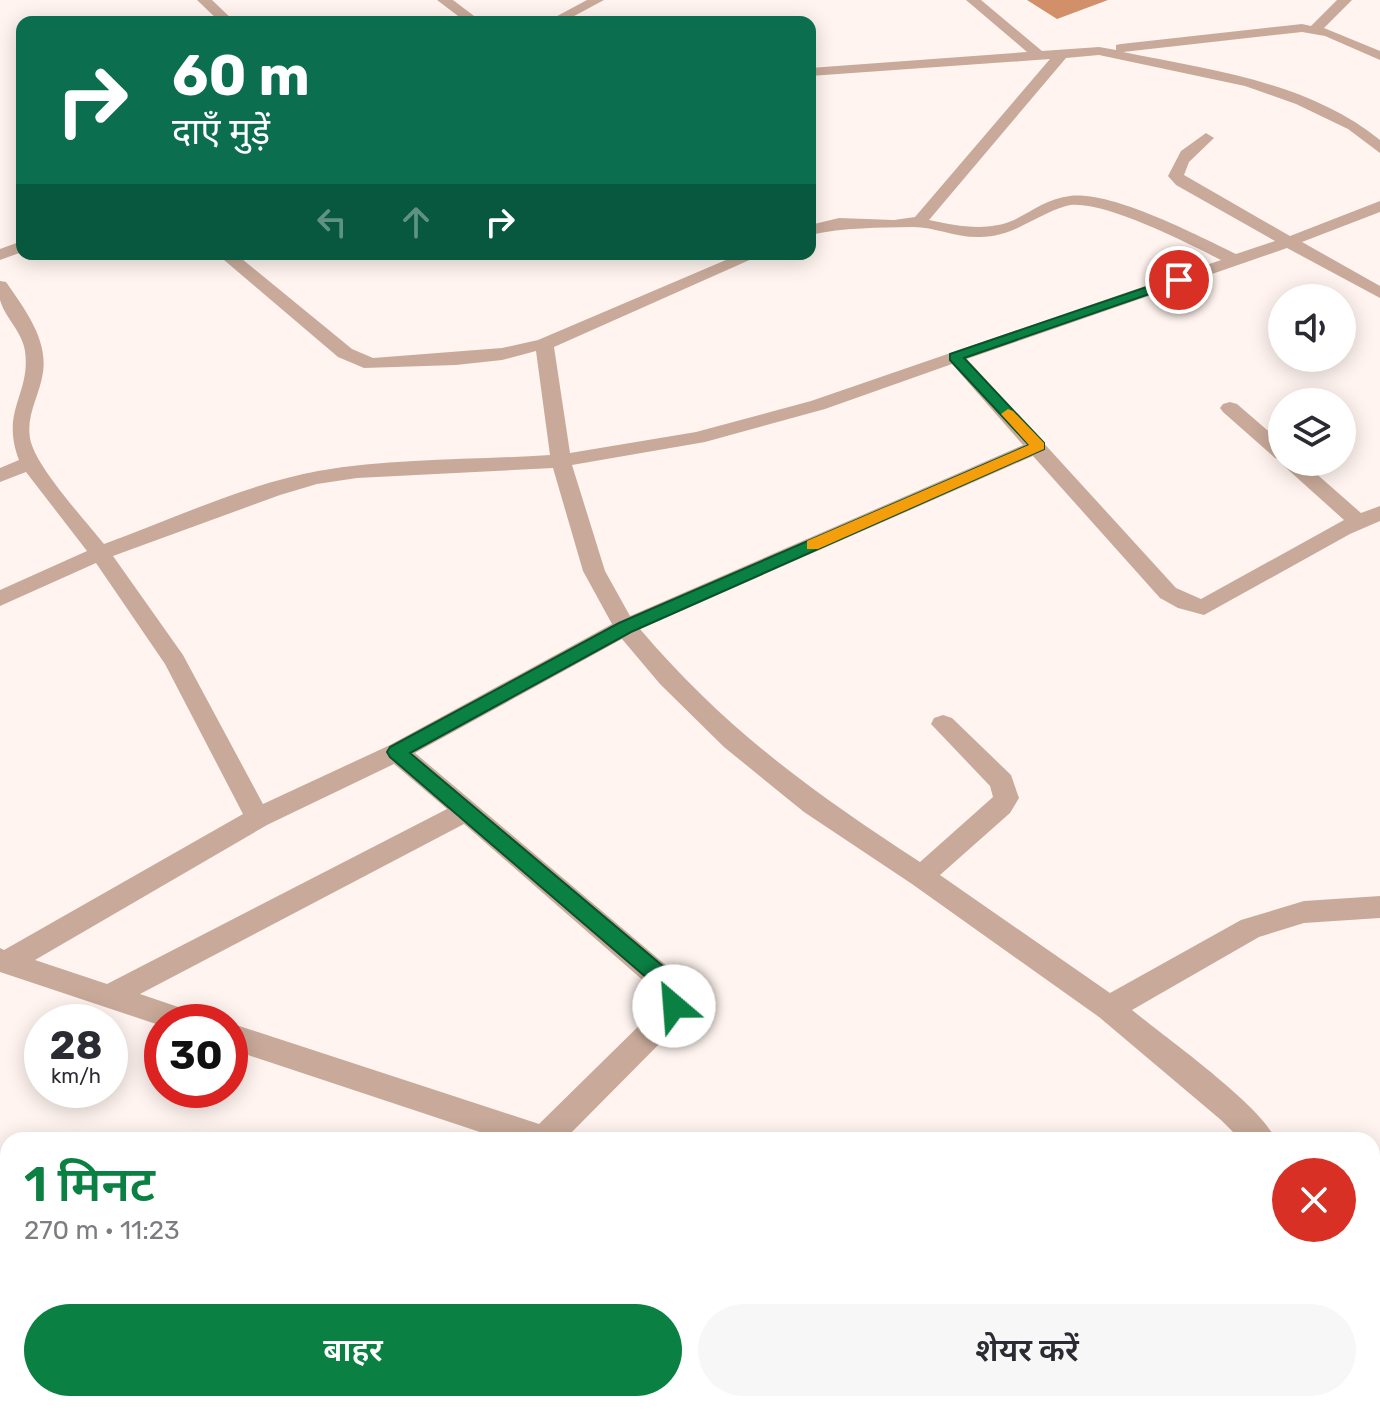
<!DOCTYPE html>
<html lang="hi">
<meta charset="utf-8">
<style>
:root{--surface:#fff;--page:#f7f7f7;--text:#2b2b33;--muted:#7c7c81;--accent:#0b8043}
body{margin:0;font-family:Rubik,"Noto Sans Devanagari",sans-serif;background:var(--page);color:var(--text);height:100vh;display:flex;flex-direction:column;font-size:30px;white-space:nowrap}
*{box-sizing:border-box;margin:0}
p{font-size:26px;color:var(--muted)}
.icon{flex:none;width:44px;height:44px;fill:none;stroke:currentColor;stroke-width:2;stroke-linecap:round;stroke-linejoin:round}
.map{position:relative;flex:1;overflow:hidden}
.drawer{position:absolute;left:0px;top:1132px;width:1380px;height:280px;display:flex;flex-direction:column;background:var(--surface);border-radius:24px 24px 0 0;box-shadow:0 4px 20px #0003}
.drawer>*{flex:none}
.banner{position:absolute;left:16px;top:16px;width:800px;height:244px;border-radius:16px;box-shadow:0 4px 20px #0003;background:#0b6e4f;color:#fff;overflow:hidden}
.fabs{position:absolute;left:1268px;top:284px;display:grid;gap:16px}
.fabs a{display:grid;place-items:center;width:88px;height:88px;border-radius:50%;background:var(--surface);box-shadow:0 4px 20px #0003;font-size:40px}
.speed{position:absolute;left:24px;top:1004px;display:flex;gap:16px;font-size:40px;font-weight:700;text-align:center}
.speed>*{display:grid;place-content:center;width:104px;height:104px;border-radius:50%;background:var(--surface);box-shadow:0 4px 20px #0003;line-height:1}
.speed small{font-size:20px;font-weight:400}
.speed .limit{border:12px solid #d22;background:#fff;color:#111}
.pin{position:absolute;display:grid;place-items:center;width:68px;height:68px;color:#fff;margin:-34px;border:4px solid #fff;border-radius:50%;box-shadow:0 2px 8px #0007}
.me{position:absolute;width:88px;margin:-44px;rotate:333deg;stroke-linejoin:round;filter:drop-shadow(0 0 6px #0008)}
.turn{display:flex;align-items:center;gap:28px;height:168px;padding:0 24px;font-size:36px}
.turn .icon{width:104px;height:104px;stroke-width:2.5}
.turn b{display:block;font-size:56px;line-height:68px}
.lanes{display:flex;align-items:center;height:76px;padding:0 24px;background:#0003;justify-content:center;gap:40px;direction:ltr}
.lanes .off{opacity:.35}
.round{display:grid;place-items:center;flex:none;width:84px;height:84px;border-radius:42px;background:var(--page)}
.overview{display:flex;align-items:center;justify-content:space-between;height:136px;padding:0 24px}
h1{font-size:48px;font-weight:600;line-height:60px;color:var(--accent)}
.primary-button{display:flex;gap:16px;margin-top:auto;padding:16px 24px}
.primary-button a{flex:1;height:92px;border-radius:48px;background:var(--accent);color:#fff;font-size:32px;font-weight:600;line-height:92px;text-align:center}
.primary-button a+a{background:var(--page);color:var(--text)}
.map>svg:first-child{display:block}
.water{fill:#d18f6a}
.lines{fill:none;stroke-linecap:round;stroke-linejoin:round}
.minor{fill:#c9aa9a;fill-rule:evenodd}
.route{fill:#0b8043;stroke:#07532c;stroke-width:2}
.slow{fill:#f59e0b}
</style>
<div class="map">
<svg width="1380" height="1412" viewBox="0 0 1380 1412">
<rect width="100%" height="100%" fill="#fff4ef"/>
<path class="water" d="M1027,0H1108L1057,19Z"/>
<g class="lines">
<path class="minor" d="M197,0H212L235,22H220Z
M437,0H453L482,22H466Z
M587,0H604L563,22H546Z
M966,0H981L1042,51L1099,47L1116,50V45L1121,44L1302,24L1311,26L1337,0H1352L1324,28L1380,51V60L1325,36L1302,32L1123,52C1212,70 1308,82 1380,140V153L1348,129L1296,104L1245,86L1099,55L1066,58L929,220C957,226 987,232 1014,220C1032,211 1049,198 1070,196C1113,191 1196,235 1236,254L1275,241L1176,185L1168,176L1181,151L1206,133L1214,138L1189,162L1184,175L1290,236L1380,201V212L1302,242L1380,286V298L1287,248L967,359L1176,588L1201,599L1344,520L1284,466L1281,462L1282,460L1303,462L1361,513L1380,506V521L1350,534L1204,615L1178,608L1160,598L1033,456L640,629C725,729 811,791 920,862L993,797L990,786L931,724L934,718L943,715L952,718L1011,775L1019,798L1010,813L940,875L1110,993L1241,920L1304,901L1380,896V918L1304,923L1259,937L1132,1010C1166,1038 1260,1104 1276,1140H1241L1221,1120L1099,1017L912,884L804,812L724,747L660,684L622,639L415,753L680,977L691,995L676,1027L564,1140H504L230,1049V1023L539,1124L656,1009L662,997L464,824L140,994L196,1013L200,1022H162V1026L0,972V948L4,950L243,814L165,664L96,563L0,606V590L87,551L26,472L0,482V468L19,460C0,410 31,395 25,351C22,331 5,318 0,300C0,294 0,286 0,281L6,282C24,308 48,339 43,372C40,395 26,414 30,438C34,465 85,520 104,544C172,519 247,484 318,471C394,458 474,460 550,455L536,351L502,360L456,365L364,368L338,357L217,254H236L352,349L373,358L502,348L538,340L740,254H763L554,347L570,453L696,432L811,401L1221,260C1189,244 1098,197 1066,206C1035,215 1014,237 980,237C957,238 935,227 913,227C879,228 844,227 810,235V225L839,218L894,220L915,217L1050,59L810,76V68L1027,52ZM952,364L1023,445L630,616L605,571L572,465L705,442L825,409ZM553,468L583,571L612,624L388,746L263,804L183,655L113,556L280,495L317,484L357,478ZM394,764L447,809L107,984L35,960L267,825Z
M22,241V252L0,260V249Z
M1230,402L1237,404L1282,443V460L1275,458L1223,412L1220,408L1223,404Z
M1372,1251L1380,1254V1296L1372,1293Z
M1372,1358L1380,1360V1394L1372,1392Z
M987,1404H1021L1018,1412H984Z"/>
</g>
<path class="route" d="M1179,276L1184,277V282L964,358L1044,443V449L631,632L410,753L677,978L688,995L682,1013L674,1016L667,1013L663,1006L666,997L662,991L390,757L387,752L390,747L619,623L1029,445L950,360V354Z"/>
<path class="slow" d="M1008,409L1013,411L1044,443V449L818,549H807V541L1029,445L1001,414Z"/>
</svg>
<div class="fabs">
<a><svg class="icon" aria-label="sound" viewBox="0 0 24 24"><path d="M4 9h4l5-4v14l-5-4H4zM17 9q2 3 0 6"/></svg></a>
<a><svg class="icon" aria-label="layers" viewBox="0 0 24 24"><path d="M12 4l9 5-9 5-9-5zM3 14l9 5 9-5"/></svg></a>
</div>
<div class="speed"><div>28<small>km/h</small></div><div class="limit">30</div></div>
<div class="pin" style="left:1179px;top:280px;background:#d93025"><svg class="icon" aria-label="arrive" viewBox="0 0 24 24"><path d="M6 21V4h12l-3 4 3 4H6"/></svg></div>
<svg class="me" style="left:674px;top:1006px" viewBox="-20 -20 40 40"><circle r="19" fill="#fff"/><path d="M0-13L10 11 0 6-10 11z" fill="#0b8043"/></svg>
<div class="banner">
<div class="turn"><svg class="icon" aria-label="right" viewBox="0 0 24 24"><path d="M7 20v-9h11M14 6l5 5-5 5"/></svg><div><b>60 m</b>दाएँ मुड़ें</div></div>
<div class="lanes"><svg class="icon off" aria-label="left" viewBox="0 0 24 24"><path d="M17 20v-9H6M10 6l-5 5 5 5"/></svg><svg class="icon off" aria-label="ahead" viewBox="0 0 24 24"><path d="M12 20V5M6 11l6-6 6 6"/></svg><svg class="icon" aria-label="right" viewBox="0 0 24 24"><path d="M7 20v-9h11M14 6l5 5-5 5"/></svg></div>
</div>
<section class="drawer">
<div class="overview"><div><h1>1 मिनट</h1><p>270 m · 11:23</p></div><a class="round" style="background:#d93025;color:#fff"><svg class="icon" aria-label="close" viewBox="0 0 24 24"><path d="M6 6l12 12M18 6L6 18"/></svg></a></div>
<div class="primary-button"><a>बाहर</a><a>शेयर करें</a></div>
</section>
</div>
